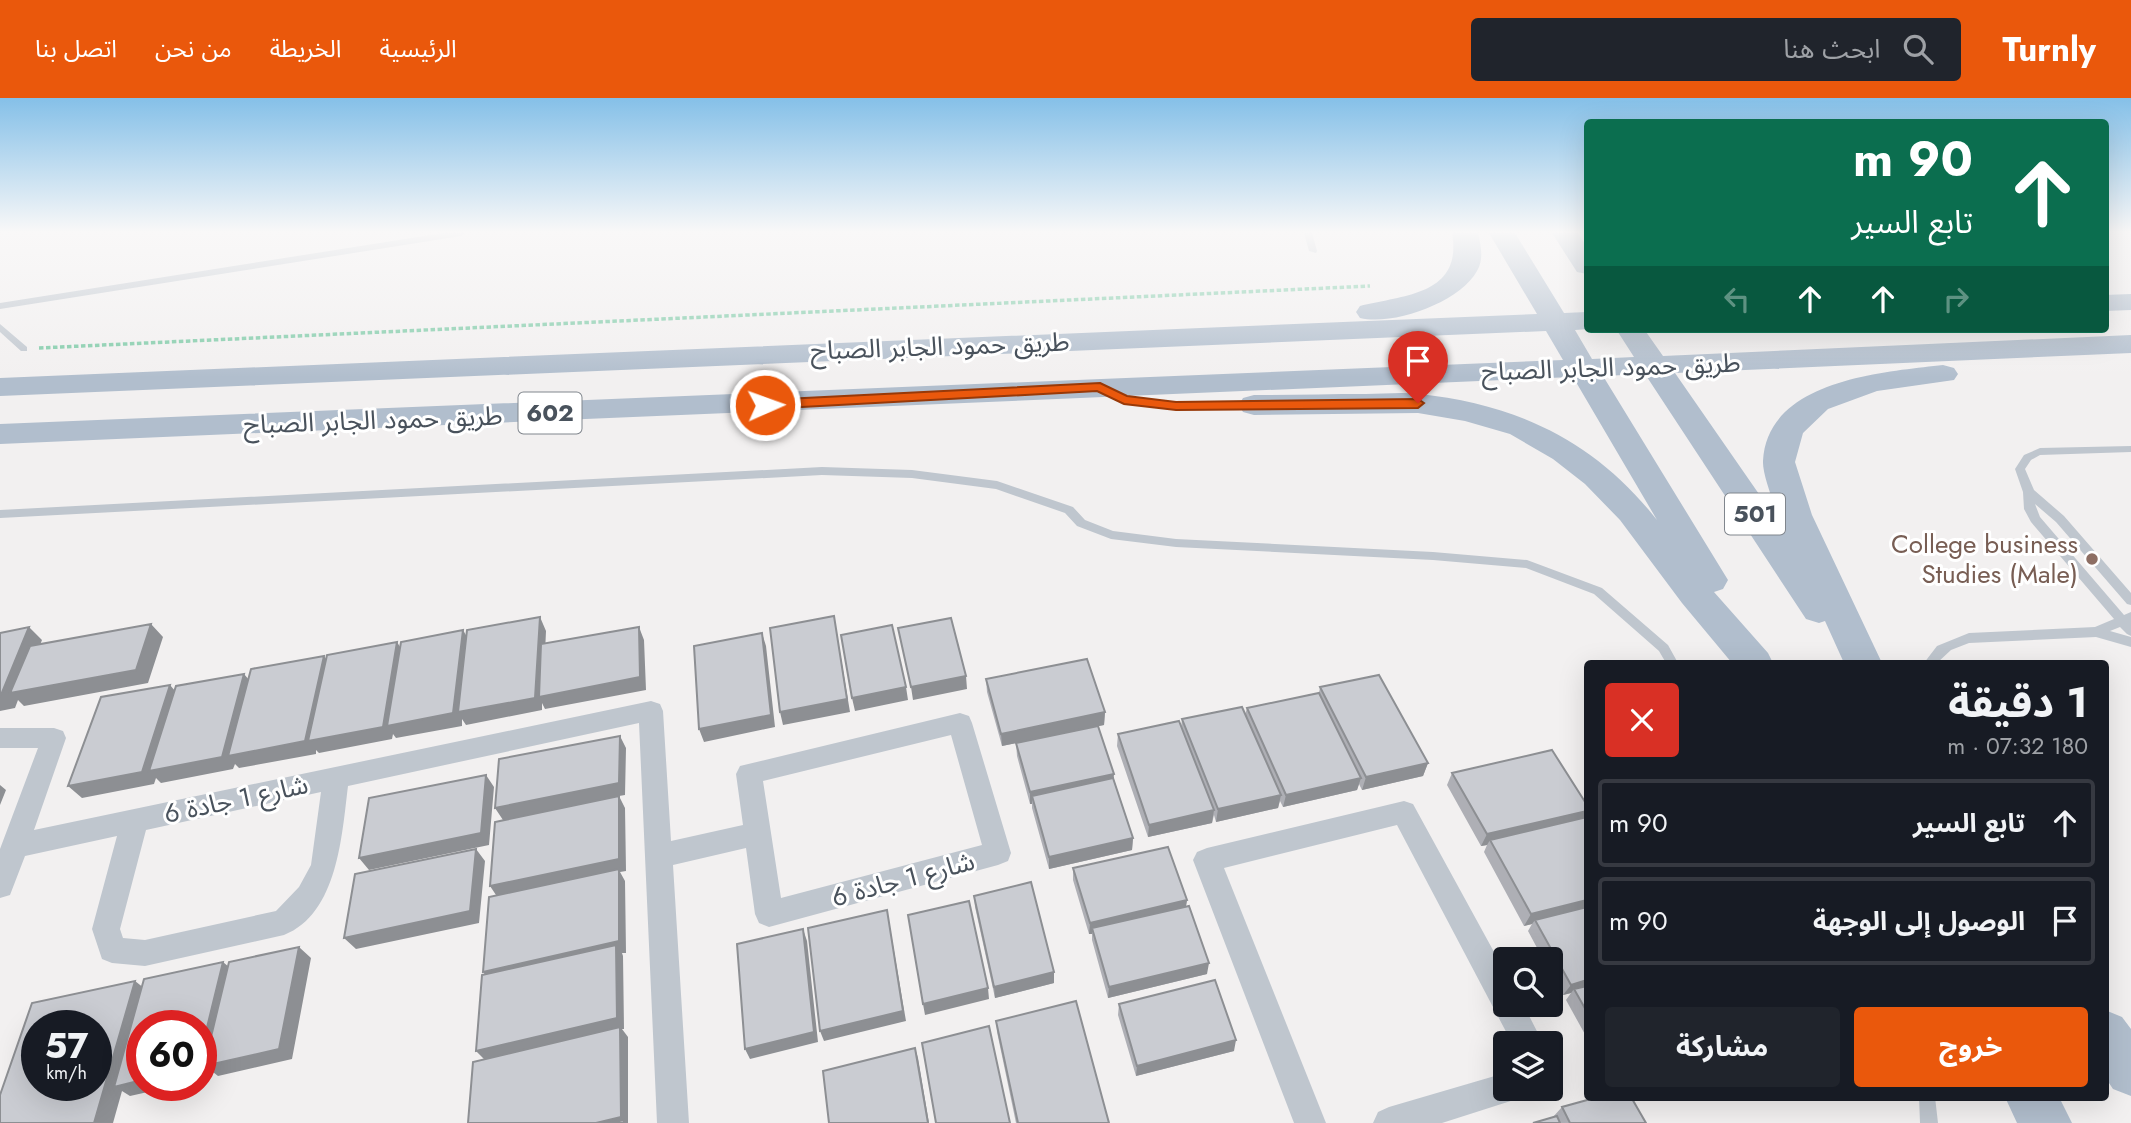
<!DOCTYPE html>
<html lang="ar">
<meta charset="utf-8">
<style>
:root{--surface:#171b24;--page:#20242c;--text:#f1f3f6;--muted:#9ea1a6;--line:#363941;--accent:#ea580c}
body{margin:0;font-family:Jost,"Noto Sans Arabic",sans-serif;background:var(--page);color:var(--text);direction:rtl;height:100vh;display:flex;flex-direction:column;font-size:26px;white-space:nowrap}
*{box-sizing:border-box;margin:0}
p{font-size:23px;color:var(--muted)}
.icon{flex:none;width:38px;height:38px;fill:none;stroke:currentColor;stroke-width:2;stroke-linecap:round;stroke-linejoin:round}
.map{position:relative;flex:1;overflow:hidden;direction:ltr}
.details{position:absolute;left:1584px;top:562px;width:525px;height:441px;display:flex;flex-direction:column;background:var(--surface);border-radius:7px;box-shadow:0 7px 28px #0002;direction:rtl}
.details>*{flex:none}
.top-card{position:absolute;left:1584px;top:21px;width:525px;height:214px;border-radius:7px;box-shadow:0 7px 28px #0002;direction:rtl;background:#0b6e4f;color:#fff;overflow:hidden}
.controls{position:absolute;left:1493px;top:849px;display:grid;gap:14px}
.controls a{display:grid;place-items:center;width:70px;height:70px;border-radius:7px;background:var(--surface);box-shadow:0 7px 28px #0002;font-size:35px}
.speed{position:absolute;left:21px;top:912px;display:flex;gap:14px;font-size:35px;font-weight:700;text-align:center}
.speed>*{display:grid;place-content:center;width:91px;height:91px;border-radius:50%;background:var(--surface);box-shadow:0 7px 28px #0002;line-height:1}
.speed small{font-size:18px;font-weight:400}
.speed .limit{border:10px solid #d22;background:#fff;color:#111}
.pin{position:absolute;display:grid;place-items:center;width:60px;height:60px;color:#fff;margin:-72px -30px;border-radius:50% 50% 50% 0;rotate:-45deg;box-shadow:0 0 7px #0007}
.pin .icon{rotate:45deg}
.me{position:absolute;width:77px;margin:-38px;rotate:88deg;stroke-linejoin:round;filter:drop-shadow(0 0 5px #0008)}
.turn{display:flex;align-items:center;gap:24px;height:147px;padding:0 21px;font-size:32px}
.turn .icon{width:91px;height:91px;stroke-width:2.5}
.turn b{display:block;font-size:49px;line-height:60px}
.lanes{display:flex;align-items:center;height:66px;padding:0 21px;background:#0003;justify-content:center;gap:35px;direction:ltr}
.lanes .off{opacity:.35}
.round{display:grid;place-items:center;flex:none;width:74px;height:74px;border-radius:7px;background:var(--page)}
.headline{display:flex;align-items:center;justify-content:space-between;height:119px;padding:0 21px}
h1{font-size:42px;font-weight:700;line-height:52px}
.action{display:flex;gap:14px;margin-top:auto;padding:14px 21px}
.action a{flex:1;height:80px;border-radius:7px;background:var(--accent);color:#fff;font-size:28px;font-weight:700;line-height:80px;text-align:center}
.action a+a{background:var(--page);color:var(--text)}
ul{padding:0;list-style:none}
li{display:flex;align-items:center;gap:21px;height:88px;margin:0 14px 10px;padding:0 7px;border:4px solid var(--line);border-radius:7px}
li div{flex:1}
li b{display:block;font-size:26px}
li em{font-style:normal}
header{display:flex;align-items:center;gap:42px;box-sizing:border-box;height:98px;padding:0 35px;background:var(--accent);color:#fff}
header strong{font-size:33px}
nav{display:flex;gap:38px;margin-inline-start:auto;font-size:24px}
.search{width:490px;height:63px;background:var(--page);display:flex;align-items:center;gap:18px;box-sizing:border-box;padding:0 24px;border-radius:7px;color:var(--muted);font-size:26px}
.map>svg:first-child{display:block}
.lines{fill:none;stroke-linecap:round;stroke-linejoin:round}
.path{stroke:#7bc9a5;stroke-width:3.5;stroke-dasharray:4.5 2.5;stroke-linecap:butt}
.service{fill:#bfc6ce;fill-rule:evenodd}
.minor{fill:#bfc6ce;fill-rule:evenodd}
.primary{fill:#b1becd;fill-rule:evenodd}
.wall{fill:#aeafb5}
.shaded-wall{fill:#8d8f93}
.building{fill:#caccd2;stroke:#8d8f93;stroke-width:2;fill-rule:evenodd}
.route{fill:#ea580c;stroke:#983908;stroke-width:2}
.education-dot{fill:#8d6e63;stroke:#fff;stroke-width:2.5}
.labels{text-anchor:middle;stroke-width:6;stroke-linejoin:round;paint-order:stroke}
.shield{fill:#fff;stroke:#80868d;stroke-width:2}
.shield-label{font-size:24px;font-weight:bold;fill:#49525c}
.street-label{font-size:26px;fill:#49525c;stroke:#fff}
.education-label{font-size:26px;fill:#785e54;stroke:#fff;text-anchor:end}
</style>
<header>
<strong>Turnly</strong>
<div class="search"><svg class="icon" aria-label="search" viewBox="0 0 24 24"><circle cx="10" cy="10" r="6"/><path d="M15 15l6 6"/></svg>ابحث هنا</div>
<nav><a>الرئيسية</a><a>الخريطة</a><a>من نحن</a><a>اتصل بنا</a></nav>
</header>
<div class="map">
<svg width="2131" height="1025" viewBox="0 0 2131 1025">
<rect width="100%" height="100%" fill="#f2f0f0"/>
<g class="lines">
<path class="path" d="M39,250L1370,188"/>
<path class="service" d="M443,135H465L461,138L0,211V205Z
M1304,135H1312L1317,153L1316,155L1309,153Z
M0,226L27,249V253H21L0,234Z
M2131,348V354L2040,357L2031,362L2025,371L2034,392L2064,418L2131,495V507L2127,506L2056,424L2035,406L2040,419L2124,517L2131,514V538L2127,536L2120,529L2110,533L2131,539V549L2096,539L1969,545L1951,552L1937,565H1924L1937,548L1969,535L2095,529L2114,521L2031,424L2024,411L2023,394L2015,371L2024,357L2040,350Z
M822,369L912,372L997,383L1073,409L1085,422L1113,433L1176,441L1433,454L1527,462L1602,490L1668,547L1678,565H1666L1659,553L1594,496L1526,470L1433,462L1176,449L1111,441L1077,428L1065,415L996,391L912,380L822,377L0,420V412Z
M1919,999H1935L1938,1025H1920Z"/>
<path class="minor" d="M651,603L660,606L663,613L671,743L743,727L736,676L740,668L960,615L969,618L972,625L1011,755L1008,763L998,767L769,829L759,825L755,816L746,750L673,767L689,1025H657L639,625L348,688C342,736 338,816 284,837L145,868L112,865L102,861L92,831L117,738L25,758L10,797L0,800V751L38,650H0V630H54L63,633L66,640L34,732ZM951,637L982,747L781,800L763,683ZM321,694L311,767L299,789L276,813L145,842L123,840L120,831L146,732Z
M1404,703L1413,706L1505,874V906H1523L1543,945H1512L1397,727L1224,770L1326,1025H1294L1193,762L1197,754L1207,750Z
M1505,975V990H1521L1517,1001L1442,1025H1373L1378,1014L1389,1009Z"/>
<path class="primary" d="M1452,135H1478C1481,148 1484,161 1477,173C1460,204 1394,228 1360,220L1356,214L1360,208C1404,197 1463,197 1452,135Z
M1489,135H1515L1564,215L1587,214L1589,231L1575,232L1592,261L1634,259L1616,231H1644L1663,258L2131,237V255L1675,275L1786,435C1779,420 1762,378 1763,363C1767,282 1883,274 1943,267L1954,270L1958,276L1954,282L1877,293L1828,311L1803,335L1795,364L1812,417L1882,565H1844L1825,523L1819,525L1806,521L1645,276L1603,278L1728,482L1723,491L1714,494L1768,555L1773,565H1732L1682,505L1620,422L1585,386L1553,361L1510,336L1465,323L1418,315L1254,317L1243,314L1239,307L1243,300L1254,297C1291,297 1329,296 1366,296C1383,296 1402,294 1419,296C1517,306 1596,344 1657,422L1573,279L0,346V326L1563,262L1546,233L0,298V280L1537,216Z
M1552,135H1578L1587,149V176L1577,174Z
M2131,196V212L2105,213V197Z
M2105,912L2122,919L2131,931V998L2113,991L2105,979Z
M2005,999H2059L2072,1025H2017Z"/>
</g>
<path class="wall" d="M986,581L1105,614L1104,627L1098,628L1114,682L1133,740L1132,752L1049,771L1032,710V706H1030L1017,658L1016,645L1002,648L987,594Z
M1320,589L1428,665L1423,678L1362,692L1359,686L1357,692L1283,709L1280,703L1278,710L1216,724L1214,717L1212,725L1148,739L1117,648L1118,636L1181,630L1182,621L1245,617L1247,610L1319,595Z
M1452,675L1587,707V717L1586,720L1587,719V940L1566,902L1571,895L1563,897L1550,874V861H1543L1528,833L1532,826L1524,828L1484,754L1487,747L1481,748L1447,687Z
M1073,770L1187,802L1186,808L1207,876L1108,900L1092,842V836H1089L1073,782Z
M974,798L1054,874V885L995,900L975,809Z
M1119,906L1234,953L1136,978L1118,917Z
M996,923L1109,1025H1016L997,934Z
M1562,1009L1646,1025H1534L1553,1019Z"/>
<path class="shaded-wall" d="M834,518L850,614L783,627L780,614Z
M540,519L546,533L543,598L639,529L644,542L646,592L545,611L542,605V612L466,627L462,621V628L396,640L393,636L392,641L319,655L316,652V656L239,670L235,666L233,671L161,685L156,680L154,686L82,700L68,688L170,587L181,600L244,576L255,589L324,558L333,571L397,544L405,557L463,532L471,546Z
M151,526L163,539L148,585L24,608L18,602L15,610L0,613V598L29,529L42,542L22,593Z
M762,535L766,548L775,629L704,644L699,631Z
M966,578L967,591L913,602L911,589Z
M906,589L908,602L855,613L852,600Z
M1105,614L1104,627L1002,648L1001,636Z
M620,638L626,650L625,697L619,698L625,710L626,773L620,774L625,783L626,855H622L623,858L624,931H622L628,939V1025H596L486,963L476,953L492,885L483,874L498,800L490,788L503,722L495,710Z
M1428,665L1423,678L1362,692L1366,679Z
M1114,676L1113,688L1032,698V706H1030V694Z
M486,677L494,689L489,747L369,772L359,760Z
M1361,680L1357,692L1283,709L1286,697Z
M0,687L6,692L0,707Z
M1281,697L1278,710L1216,724L1218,711Z
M1214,712L1212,725L1148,739L1149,727Z
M1587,713V717L1583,724L1490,742L1487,747L1481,748L1487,736Z
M1133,740L1132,752L1049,771V759Z
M476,751L485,763L479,825L356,851L344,840Z
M1187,802L1185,814L1092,830V836H1089L1090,825Z
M1587,802V812L1535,822L1532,826L1524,828L1531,816Z
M887,812L906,923L824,943L820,933Z
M803,831L807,843L818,944L750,961L745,951Z
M299,849L311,860L292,961L218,978L213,974L212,979L201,982V954L223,864L236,875Z
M1209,865L1207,876L1108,900L1109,889Z
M1054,874V885L995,900L994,889Z
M1587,882V891H1574L1571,895L1563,897L1571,887Z
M135,883L149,894L142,987H179L130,998L122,993L113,1025H94Z
M988,890L989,901L925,917L923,906Z
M1236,942L1234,953L1136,978L1137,968Z
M915,950L918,960L929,1025H928Z"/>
<path class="building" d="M834,518L847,601L780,614L770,530Z
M540,519L535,600L458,614L467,532Z
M951,520L966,578L911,589L898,530Z
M151,526L136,572L10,595L30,548Z
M892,527L906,589L852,600L841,537Z
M29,529L1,597L0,598V535Z
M639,529L640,579L539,599L541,546Z
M463,532L453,615L387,628L401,544Z
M762,535L771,617L699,631L694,548Z
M397,544L383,629L308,643L327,557Z
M324,558L305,643L228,658L251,571Z
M1087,561L1105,614L1001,636L986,581Z
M244,576L222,659L149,673L176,588Z
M1379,577L1428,665L1366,679L1320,589Z
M170,587L142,674L68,688L101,599Z
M1319,595L1361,680L1286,697L1247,610Z
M1242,609L1281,697L1218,711L1182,621Z
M1179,623L1214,712L1149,727L1118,636Z
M1098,628L1114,676L1030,694L1016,645Z
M620,638L619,685L495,710L499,661Z
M1552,652L1587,707V713L1487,736L1452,675Z
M486,677L481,735L359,760L369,700Z
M1113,680L1133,740L1049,759L1032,698Z
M619,698V761L490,788L495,724Z
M1587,719V802L1531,816L1490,742Z
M1168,749L1187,802L1090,825L1073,770Z
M476,751L470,813L344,840L355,776Z
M619,771V843L483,874L489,799Z
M1031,784L1054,874L994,889L974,798Z
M969,803L988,890L923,906L908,817Z
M1189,808L1209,865L1109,889L1092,830Z
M1587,809V882L1571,887L1535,822Z
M887,812L903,913L820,933L808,830Z
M803,831L814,934L745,951L737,846Z
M616,847L617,920L476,953L482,877Z
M299,849L279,951L204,968L229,864Z
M223,864L201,954V928H142V982L114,989L144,881Z
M1215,882L1236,942L1137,968L1119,906Z
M135,883L94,1025H0V997L32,905ZM37,928H96V987H37Z
M1587,888V914L1574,891Z
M1076,903L1109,1025H1018L996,923Z
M989,928L1010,1025H936L922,945Z
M620,929L621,1019L596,1025H468L473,964Z
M915,950L928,1025H829L823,973Z
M1598,999H1631L1646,1025H1570L1562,1009Z
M1557,1018L1560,1025H1533Z
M624,1022V1025H610Z"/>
<linearGradient id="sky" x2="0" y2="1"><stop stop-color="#85c0e8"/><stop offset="0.48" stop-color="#f9f8f8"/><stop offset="1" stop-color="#f9f8f8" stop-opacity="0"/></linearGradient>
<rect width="2131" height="279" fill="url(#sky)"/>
<path class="route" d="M1100,285L1127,298L1176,304L1418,301L1424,305L1418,310L1176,312L1124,306L1097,293L765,311L759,307L765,302Z"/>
<circle class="education-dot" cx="2092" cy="461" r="7"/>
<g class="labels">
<g class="shield">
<rect x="518.5" y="294.5" width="63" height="41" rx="5"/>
<rect x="1725" y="395.5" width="60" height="41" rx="5"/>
</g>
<g class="shield-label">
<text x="550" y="323">602</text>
<text x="1755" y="424">501</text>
</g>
<g class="street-label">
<text transform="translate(940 248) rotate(-2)" y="9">طريق حمود الجابر الصباح</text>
<text transform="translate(1611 269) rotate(-2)" y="9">طريق حمود الجابر الصباح</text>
<text transform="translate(373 322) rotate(-2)" y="9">طريق حمود الجابر الصباح</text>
<text transform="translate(236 701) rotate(-12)" y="9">شارع 1 جادة 6</text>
<text transform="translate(903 781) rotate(-15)" y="9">شارع 1 جادة 6</text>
</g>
<g class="education-label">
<text x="2078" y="455">College business<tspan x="2078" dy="30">Studies (Male)</tspan></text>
</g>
</g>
</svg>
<div class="controls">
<a><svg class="icon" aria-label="search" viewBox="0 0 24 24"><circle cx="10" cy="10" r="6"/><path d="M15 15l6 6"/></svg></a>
<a><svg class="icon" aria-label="layers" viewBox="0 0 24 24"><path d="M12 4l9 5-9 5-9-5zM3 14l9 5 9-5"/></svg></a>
</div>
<div class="speed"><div>57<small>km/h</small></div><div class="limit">60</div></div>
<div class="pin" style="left:1418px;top:305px;background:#d93025"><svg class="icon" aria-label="arrive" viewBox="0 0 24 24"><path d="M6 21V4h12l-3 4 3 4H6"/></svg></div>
<svg class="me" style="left:765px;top:307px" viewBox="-20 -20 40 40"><circle r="17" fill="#ea580c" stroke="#fff" stroke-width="3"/><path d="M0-11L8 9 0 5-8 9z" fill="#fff"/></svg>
<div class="top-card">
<div class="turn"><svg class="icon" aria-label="ahead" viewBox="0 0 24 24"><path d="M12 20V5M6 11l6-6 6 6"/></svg><div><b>90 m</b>تابع السير</div></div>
<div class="lanes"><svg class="icon off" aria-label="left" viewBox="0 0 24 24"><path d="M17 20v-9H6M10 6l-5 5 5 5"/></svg><svg class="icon" aria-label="ahead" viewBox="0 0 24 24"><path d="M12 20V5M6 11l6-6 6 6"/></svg><svg class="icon" aria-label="ahead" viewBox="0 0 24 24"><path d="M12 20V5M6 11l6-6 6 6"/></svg><svg class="icon off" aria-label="right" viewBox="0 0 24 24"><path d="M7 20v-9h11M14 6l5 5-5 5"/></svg></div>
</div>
<section class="details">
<div class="headline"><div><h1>1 دقيقة</h1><p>180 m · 07:32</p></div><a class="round" style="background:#d93025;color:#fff"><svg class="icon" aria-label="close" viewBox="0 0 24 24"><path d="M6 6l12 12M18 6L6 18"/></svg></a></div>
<ul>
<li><svg class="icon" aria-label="ahead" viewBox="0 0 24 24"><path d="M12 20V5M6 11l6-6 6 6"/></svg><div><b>تابع السير</b></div><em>90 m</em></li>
<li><svg class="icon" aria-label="arrive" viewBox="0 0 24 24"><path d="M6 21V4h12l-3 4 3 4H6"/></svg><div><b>الوصول إلى الوجهة</b></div><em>90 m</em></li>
</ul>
<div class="action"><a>خروج</a><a>مشاركة</a></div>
</section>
</div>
